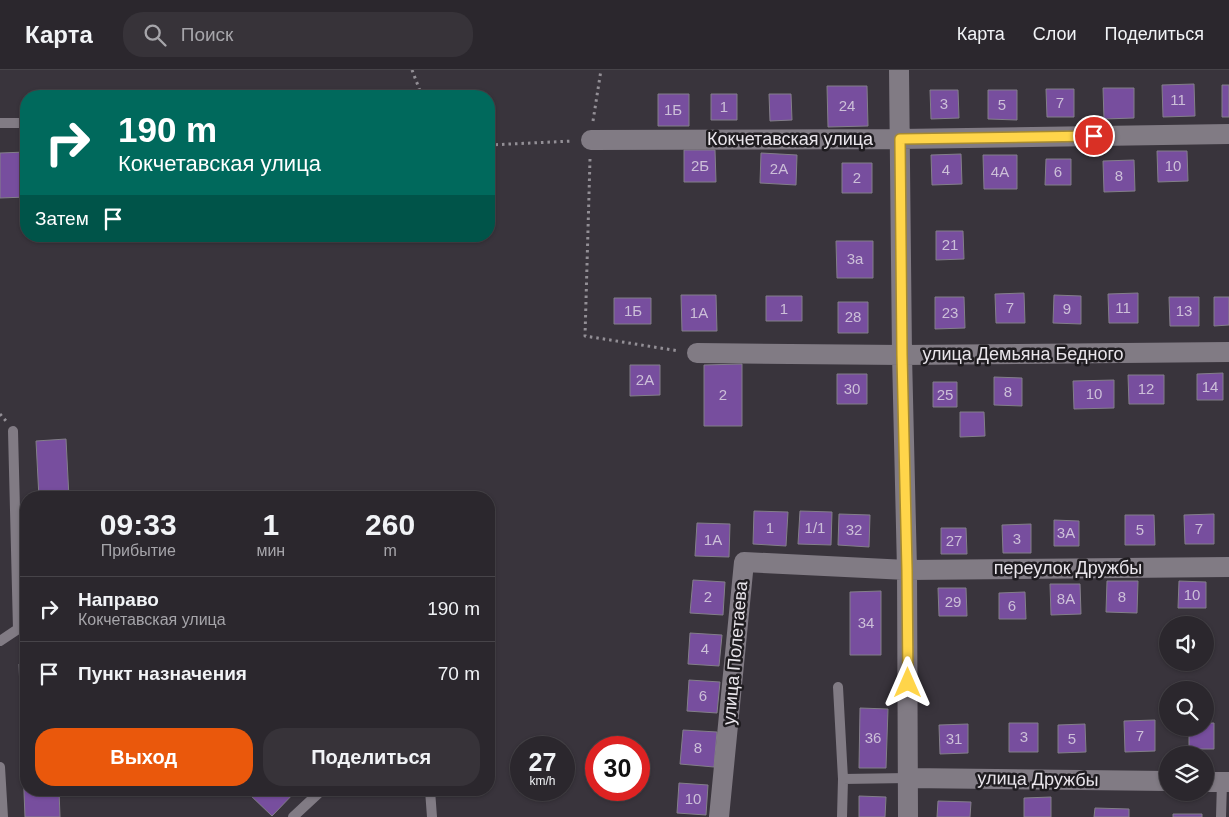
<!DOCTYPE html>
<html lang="ru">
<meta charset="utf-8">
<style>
:root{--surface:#2b272d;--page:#373339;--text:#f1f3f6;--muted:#a6a5aa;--line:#474449;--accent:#ea580c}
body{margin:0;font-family:Arial,sans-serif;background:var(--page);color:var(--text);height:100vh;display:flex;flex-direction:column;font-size:19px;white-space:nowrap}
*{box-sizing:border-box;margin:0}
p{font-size:16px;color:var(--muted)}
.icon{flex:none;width:28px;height:28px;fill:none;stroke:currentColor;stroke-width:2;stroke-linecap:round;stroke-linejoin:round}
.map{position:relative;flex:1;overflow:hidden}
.sheet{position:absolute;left:20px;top:421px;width:475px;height:305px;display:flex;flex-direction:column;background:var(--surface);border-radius:20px;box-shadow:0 1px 4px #0004,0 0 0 1px var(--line)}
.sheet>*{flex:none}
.guide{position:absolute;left:20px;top:20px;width:475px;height:152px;border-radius:20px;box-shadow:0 1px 4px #0004,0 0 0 1px var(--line);background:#00695c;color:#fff;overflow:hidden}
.tools{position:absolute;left:1159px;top:546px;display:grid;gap:10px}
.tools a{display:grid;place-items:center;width:55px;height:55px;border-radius:50%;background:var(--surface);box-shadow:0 1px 4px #0004,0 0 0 1px var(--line);font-size:25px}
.speed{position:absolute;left:510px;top:666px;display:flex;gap:10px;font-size:25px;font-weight:700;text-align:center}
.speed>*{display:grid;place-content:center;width:65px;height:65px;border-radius:50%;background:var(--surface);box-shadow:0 1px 4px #0004,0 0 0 1px var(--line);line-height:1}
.speed small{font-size:12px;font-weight:400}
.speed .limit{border:8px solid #d22;background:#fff;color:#111}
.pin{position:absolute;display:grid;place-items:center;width:42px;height:42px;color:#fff;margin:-21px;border:2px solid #fff;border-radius:50%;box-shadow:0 1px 5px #0007}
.me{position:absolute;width:55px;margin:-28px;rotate:0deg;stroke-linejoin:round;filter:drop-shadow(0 0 4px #0008)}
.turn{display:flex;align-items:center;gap:18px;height:105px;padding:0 15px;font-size:22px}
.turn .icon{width:65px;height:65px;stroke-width:2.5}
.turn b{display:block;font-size:35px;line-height:42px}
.then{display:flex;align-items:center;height:48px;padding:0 15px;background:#0003;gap:10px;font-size:19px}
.eta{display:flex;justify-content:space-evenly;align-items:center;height:85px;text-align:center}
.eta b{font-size:30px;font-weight:600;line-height:35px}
.cta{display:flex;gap:10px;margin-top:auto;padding:10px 15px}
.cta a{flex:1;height:58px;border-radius:20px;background:var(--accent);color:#fff;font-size:20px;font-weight:600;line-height:58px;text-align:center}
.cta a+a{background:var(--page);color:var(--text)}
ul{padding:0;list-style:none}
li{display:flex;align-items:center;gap:15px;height:65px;padding:0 15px;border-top:1px solid var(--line)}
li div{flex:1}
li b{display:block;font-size:19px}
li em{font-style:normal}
header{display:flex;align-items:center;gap:30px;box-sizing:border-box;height:70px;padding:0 25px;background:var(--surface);border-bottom:1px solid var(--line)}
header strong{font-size:24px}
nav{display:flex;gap:28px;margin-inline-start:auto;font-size:18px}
.search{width:350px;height:45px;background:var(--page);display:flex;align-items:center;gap:12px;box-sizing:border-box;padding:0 18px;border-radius:20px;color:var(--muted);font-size:19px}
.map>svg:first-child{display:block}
.building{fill:#774e9e;stroke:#837f89}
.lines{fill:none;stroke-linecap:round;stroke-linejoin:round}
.path{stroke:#938f96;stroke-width:3;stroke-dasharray:2.5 4;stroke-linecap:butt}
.lane{stroke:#817b84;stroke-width:10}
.street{stroke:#817b84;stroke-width:20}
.route-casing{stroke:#a68a30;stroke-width:12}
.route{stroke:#ffd54a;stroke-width:9}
.labels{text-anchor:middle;stroke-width:5;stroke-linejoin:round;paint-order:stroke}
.number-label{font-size:15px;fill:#ccbfd8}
.street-label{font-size:18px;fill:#e9e5eb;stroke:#1f1c20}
</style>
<header>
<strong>Карта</strong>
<div class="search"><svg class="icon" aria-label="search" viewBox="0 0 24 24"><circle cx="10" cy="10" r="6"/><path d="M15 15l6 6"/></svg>Поиск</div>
<nav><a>Карта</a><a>Слои</a><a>Поделиться</a></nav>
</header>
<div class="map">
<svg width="1229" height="747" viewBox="0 0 1229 747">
<rect width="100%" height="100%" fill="#39343c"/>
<path class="building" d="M1194,14L1195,46L1163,47L1162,15Z
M1222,15H1229V47H1222Z
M827,16H867L868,56L828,57Z
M1103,18H1134V48L1104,49Z
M1046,19H1074V47H1047Z
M930,20H958L959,48L931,49Z
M988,20H1017V50L988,49Z
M658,24H689V56H658Z
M711,24H737V50H711Z
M769,24H791L792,50L770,51Z
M684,80H715L716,112H684Z
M1157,81H1187L1188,111L1158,112Z
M26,82V127L0,128V83Z
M761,83L797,85L796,115L760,113Z
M961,84L962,114L932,115L931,85Z
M983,85H1017V119H984Z
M1046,89H1071V115H1045Z
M1134,90L1135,121L1104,122L1103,91Z
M842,93H872V123H842Z
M936,161H963L964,189L936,190Z
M836,171H873V208H837Z
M1024,223L1025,253H996L995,224Z
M1138,223V253H1109L1108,224Z
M681,225H716L717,261H682Z
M1054,225L1081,226V254L1053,253Z
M766,226H802V251H766Z
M935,227H964L965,258L935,259Z
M1169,227H1199V256H1170Z
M1214,227H1229V255L1214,256Z
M614,228H651V254H614Z
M838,232H868V263H838Z
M742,294V356H704V295Z
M630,295H660V325L630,326Z
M1223,303V330H1197V304Z
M837,304H867V334H837Z
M1128,305H1164V334H1129Z
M994,307L1022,308V336L994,335Z
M1114,310V338L1074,339L1073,311Z
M933,312H957V337H933Z
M960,342H984L985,366L960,367Z
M66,369L69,428H39L36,371Z
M754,441L788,442L786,476L753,474Z
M800,441L832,442L831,475L798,474Z
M839,444L870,445L869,477L838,475Z
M1214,444V474H1185L1184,445Z
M1125,445H1154L1155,475H1125Z
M1054,450L1079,451V476H1054Z
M697,453L730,454L729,487L695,486Z
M1031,454V483H1003L1002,455Z
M941,458H966L967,484H941Z
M693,510L725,512L723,545L690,543Z
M1107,511H1138L1137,543L1106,542Z
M1179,511L1206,512V538H1178Z
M1050,514H1080L1081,544L1051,545Z
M938,518H966L967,546H939Z
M881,521V585H850V522Z
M1025,522L1026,549H999V523Z
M690,563L722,565L719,596L688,594Z
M19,594H26V720H59L60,747H25Z
M689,610L720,612L717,643L687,641Z
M860,638L888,639L886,698H859Z
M1155,650V681L1125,682L1124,651Z
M1009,653H1038V682H1009Z
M1205,653H1214V679H1189V658H1205Z
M968,654V683L940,684L939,655Z
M1085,654L1086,682L1058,683V655Z
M683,660L717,662L714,697L680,694Z
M679,713L708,715L706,745L677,743Z
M251,720H297L272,746L248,723Z
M859,726L886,727L885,747H859Z
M1051,727V747H1024V728Z
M938,731L971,732L970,747H937Z
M1095,738L1129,739V747H1094Z
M1173,744H1202V747H1173Z"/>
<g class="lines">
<path class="path" d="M412,0L422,26
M593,51L601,0
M489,75L573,71
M590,89L585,266L679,281
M0,344L6,351"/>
<path class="lane" d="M0,53H26
M0,571L18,559L13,361
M838,617L843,709
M0,697L3,747
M430,720L432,747
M293,747L322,720
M842,747L843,709L908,708
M1221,747L1222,712"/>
<path class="street" d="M899,0L902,285L907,500L908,747
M591,70L900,69L1229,64
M697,283L902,285L1229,282
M908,708L1168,711
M1205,712H1229
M719,747L744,492L907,500L1229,497"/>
</g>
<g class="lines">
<defs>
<path id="route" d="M908,613L907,500L902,285L900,69L1094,66"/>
</defs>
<use href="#route" class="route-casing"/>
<use href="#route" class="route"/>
</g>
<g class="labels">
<g class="number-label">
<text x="1178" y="35">11</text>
<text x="1060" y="38">7</text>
<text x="944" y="39">3</text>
<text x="1002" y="40">5</text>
<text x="847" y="41">24</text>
<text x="724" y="42">1</text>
<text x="673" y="45">1Б</text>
<text x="700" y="101">2Б</text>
<text x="1173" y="101">10</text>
<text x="779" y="104">2А</text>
<text x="946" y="105">4</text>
<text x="1000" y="107">4А</text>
<text x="1058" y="107">6</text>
<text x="1119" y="111">8</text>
<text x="857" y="113">2</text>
<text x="950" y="180">21</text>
<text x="855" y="194">3а</text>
<text x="1010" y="243">7</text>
<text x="1123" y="243">11</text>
<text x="784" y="244">1</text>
<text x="1067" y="244">9</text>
<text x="633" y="246">1Б</text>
<text x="1184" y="246">13</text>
<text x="699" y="248">1А</text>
<text x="950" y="248">23</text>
<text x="853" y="252">28</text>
<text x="645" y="315">2А</text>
<text x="1210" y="322">14</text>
<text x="852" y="324">30</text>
<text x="1146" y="324">12</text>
<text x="1008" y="327">8</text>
<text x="1094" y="329">10</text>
<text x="723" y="330">2</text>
<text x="945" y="330">25</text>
<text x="770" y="463">1</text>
<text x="815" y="463">1/1</text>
<text x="1199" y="464">7</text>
<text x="854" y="465">32</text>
<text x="1140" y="465">5</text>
<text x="1066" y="468">3А</text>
<text x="1017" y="474">3</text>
<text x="713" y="475">1А</text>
<text x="954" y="476">27</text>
<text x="1192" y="530">10</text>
<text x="708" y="532">2</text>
<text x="1122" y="532">8</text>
<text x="1066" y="534">8А</text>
<text x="953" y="537">29</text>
<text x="1012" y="541">6</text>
<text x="866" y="558">34</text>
<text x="705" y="584">4</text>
<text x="703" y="631">6</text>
<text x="1140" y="671">7</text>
<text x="1024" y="672">3</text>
<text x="873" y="673">36</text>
<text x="954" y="674">31</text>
<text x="1072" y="674">5</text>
<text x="698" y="683">8</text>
<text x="693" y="734">10</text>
</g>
<g class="street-label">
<text x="790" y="75">Кокчетавская улица</text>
<text x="1023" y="290">улица Демьяна Бедного</text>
<text x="1068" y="504">переулок Дружбы</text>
<text transform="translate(735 583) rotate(-85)" y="6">улица Полетаева</text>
<text transform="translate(1038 709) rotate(1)" y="6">улица Дружбы</text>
</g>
</g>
</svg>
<div class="tools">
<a><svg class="icon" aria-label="sound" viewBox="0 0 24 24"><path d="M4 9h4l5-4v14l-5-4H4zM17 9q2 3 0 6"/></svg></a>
<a><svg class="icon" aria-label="search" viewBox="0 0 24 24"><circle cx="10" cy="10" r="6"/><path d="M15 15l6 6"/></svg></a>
<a><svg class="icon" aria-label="layers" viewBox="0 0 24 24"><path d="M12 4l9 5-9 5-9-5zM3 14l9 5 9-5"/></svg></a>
</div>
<div class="speed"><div>27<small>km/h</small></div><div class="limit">30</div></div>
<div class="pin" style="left:1094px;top:66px;background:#d93025"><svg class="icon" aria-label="arrive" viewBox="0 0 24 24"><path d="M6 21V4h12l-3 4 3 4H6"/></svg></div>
<svg class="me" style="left:908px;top:613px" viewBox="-20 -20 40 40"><path d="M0-17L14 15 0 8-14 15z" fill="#ffd54a" stroke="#fff" stroke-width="4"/></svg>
<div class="guide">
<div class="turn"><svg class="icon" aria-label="right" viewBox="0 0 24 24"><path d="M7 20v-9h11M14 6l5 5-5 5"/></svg><div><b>190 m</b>Кокчетавская улица</div></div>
<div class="then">Затем<svg class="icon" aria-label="arrive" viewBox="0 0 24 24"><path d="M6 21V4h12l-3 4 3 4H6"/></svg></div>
</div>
<section class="sheet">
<div class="eta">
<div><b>09:33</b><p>Прибытие</p></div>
<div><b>1</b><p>мин</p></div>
<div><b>260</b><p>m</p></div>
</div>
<ul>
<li><svg class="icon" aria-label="right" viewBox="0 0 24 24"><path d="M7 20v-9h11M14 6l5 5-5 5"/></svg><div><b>Направо</b><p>Кокчетавская улица</p></div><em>190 m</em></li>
<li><svg class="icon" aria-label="arrive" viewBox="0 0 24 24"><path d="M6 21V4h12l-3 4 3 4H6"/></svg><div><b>Пункт назначения</b></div><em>70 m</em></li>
</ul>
<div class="cta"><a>Выход</a><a>Поделиться</a></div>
</section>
</div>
